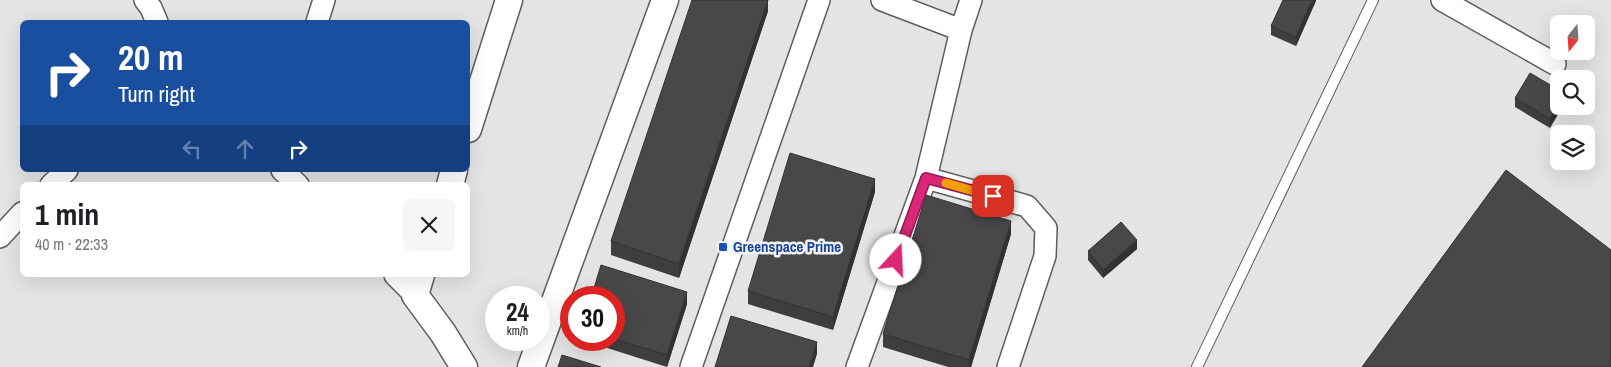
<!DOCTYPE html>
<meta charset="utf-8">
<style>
:root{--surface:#fff;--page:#f6f6f6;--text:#202124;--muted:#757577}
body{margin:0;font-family:"Archivo Narrow",sans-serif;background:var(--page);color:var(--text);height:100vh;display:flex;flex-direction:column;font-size:19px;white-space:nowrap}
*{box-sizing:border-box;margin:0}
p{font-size:16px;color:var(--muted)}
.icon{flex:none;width:28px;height:28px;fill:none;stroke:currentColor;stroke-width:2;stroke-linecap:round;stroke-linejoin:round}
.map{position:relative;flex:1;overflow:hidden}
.panel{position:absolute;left:20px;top:182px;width:450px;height:95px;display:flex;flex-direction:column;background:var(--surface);border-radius:8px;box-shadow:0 5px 20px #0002}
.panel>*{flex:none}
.hud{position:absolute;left:20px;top:20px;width:450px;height:152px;border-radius:8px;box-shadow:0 5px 20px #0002;background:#1a4fa0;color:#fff;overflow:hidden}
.needle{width:32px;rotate:197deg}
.controls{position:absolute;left:1550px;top:15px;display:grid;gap:10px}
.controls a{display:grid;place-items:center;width:45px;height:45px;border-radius:8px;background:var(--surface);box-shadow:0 5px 20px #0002;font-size:25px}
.speed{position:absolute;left:485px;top:286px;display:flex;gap:10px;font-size:25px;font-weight:700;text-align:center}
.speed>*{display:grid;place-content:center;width:65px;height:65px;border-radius:50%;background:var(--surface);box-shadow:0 5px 20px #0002;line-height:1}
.speed small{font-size:12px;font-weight:400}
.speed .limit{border:8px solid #d22;background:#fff;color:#111}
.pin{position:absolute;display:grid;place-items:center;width:42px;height:42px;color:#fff;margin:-21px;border-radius:10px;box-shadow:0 2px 8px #0006}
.me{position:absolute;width:55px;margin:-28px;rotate:20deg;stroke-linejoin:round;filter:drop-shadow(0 0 4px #0008)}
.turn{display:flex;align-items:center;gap:18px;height:105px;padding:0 15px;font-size:22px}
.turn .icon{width:65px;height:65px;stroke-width:2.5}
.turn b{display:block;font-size:35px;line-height:42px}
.lanes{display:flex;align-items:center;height:48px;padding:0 15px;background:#0003;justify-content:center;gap:25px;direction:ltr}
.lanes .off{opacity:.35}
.round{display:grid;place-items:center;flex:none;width:52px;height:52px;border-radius:8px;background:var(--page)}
.head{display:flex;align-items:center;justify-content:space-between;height:85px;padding:0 15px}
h1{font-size:30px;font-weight:700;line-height:38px}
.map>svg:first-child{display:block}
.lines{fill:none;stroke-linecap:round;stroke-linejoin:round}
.service-casing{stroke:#5d5d5e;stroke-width:12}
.minor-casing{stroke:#5d5d5e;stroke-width:24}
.tertiary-casing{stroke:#5d5d5e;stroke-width:29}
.service{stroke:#fff;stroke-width:10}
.minor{stroke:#fff;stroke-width:21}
.tertiary{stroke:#fff;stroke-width:26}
.wall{fill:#3f3e3f}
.shaded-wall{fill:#333233}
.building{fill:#494849;stroke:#333233}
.route-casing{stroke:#8e194d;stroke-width:12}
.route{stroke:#db2777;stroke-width:9}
.slow{stroke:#f59e0b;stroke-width:9}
.transit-dot{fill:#1a4fb4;stroke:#f2f2f3;stroke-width:2}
.labels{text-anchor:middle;stroke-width:5;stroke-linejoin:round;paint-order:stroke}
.transit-label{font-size:15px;font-weight:bold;fill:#164399;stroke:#f2f2f3;text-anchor:start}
</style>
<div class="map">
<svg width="1611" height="367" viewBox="0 0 1611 367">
<rect width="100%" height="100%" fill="#e4e4e5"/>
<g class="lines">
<defs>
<path id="service" d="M1197,367L1373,0"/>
<path id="minor" d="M145,0L151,8L157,22
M882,0L961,30L926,178L1027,206L1046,228L1045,256L1008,367
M1442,0L1555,64
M317,22L324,0
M961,30L971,0
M282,170L298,185
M51,185L67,170
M0,237L22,213
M395,275L415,295
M691,367L819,0
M857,367L926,178"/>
<path id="tertiary" d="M468,129L509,0
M450,185L454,170
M421,275L415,295L443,333L464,367
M531,367L665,0"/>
</defs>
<use href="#service" class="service-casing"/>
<use href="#minor" class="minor-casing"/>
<use href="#tertiary" class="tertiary-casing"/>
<use href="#service" class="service"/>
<use href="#minor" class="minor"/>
<use href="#tertiary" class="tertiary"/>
</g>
<path class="wall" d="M768,0V11L679,278L611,255V241Z
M1316,0L1296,46L1271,35V26Z
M1559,90L1550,128L1515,107V98Z
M875,192L833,330L748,304V291Z
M1011,234L971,367H948L883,347V334Z
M1137,249L1103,278L1088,260V251Z
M614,298L687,304L667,367L582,340H614Z"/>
<path class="shaded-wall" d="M768,0V11L679,278V264Z
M1312,0H1316V1L1296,46V37Z
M1559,104V106H1563L1550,128V119Z
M875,179V192L833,330V317Z
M1011,221V234L971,367H969V360Z
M1137,240V249L1103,278V270Z
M687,292V304L667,367V355Z
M817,342V354L813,367H809Z"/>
<path class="building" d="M692,0H768L679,264L611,241Z
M1283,0H1312L1296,37L1271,26Z
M1530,73L1559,90V104L1550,119L1515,98Z
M790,153L875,179L833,317L748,291Z
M1506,170L1611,250V367H1362Z
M926,195L1011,221L969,360L883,334Z
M1121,222L1137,240L1103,270L1088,251Z
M601,265L687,292L667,355L614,339V298H591Z
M731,316L817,342L809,367H715Z
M562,355L601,367H558Z"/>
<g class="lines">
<defs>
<path id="route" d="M896,260L926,178L993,196"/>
</defs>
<use href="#route" class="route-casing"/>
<use href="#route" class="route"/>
<path class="slow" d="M946,183L977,192"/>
</g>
<rect class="transit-dot" x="718" y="242" width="10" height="10" rx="2.5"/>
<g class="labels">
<g class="transit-label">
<text x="733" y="252">Greenspace Prime</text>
</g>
</g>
</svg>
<div class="controls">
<a><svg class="needle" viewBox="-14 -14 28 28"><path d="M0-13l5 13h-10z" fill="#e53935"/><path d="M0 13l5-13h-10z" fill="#757577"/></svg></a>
<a><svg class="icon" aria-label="search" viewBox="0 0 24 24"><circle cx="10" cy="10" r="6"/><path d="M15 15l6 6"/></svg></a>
<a><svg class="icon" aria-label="layers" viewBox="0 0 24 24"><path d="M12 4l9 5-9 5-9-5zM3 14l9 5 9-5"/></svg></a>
</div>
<div class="speed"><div>24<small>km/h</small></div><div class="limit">30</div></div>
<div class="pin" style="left:993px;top:196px;background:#d93025"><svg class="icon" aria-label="arrive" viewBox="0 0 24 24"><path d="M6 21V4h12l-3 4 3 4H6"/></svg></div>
<svg class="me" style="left:896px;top:260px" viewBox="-20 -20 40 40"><circle r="19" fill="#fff"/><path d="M0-13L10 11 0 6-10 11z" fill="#db2777"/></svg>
<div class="hud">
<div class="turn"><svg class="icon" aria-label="right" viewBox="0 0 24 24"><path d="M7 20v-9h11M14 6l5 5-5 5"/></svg><div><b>20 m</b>Turn right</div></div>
<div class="lanes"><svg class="icon off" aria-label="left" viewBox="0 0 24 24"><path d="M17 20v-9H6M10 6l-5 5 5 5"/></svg><svg class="icon off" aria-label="ahead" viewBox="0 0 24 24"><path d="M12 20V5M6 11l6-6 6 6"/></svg><svg class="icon" aria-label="right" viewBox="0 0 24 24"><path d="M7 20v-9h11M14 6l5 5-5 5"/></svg></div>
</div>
<section class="panel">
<div class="head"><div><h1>1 min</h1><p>40 m · 22:33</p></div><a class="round"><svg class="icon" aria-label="close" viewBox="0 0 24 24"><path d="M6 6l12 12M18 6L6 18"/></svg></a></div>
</section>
</div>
